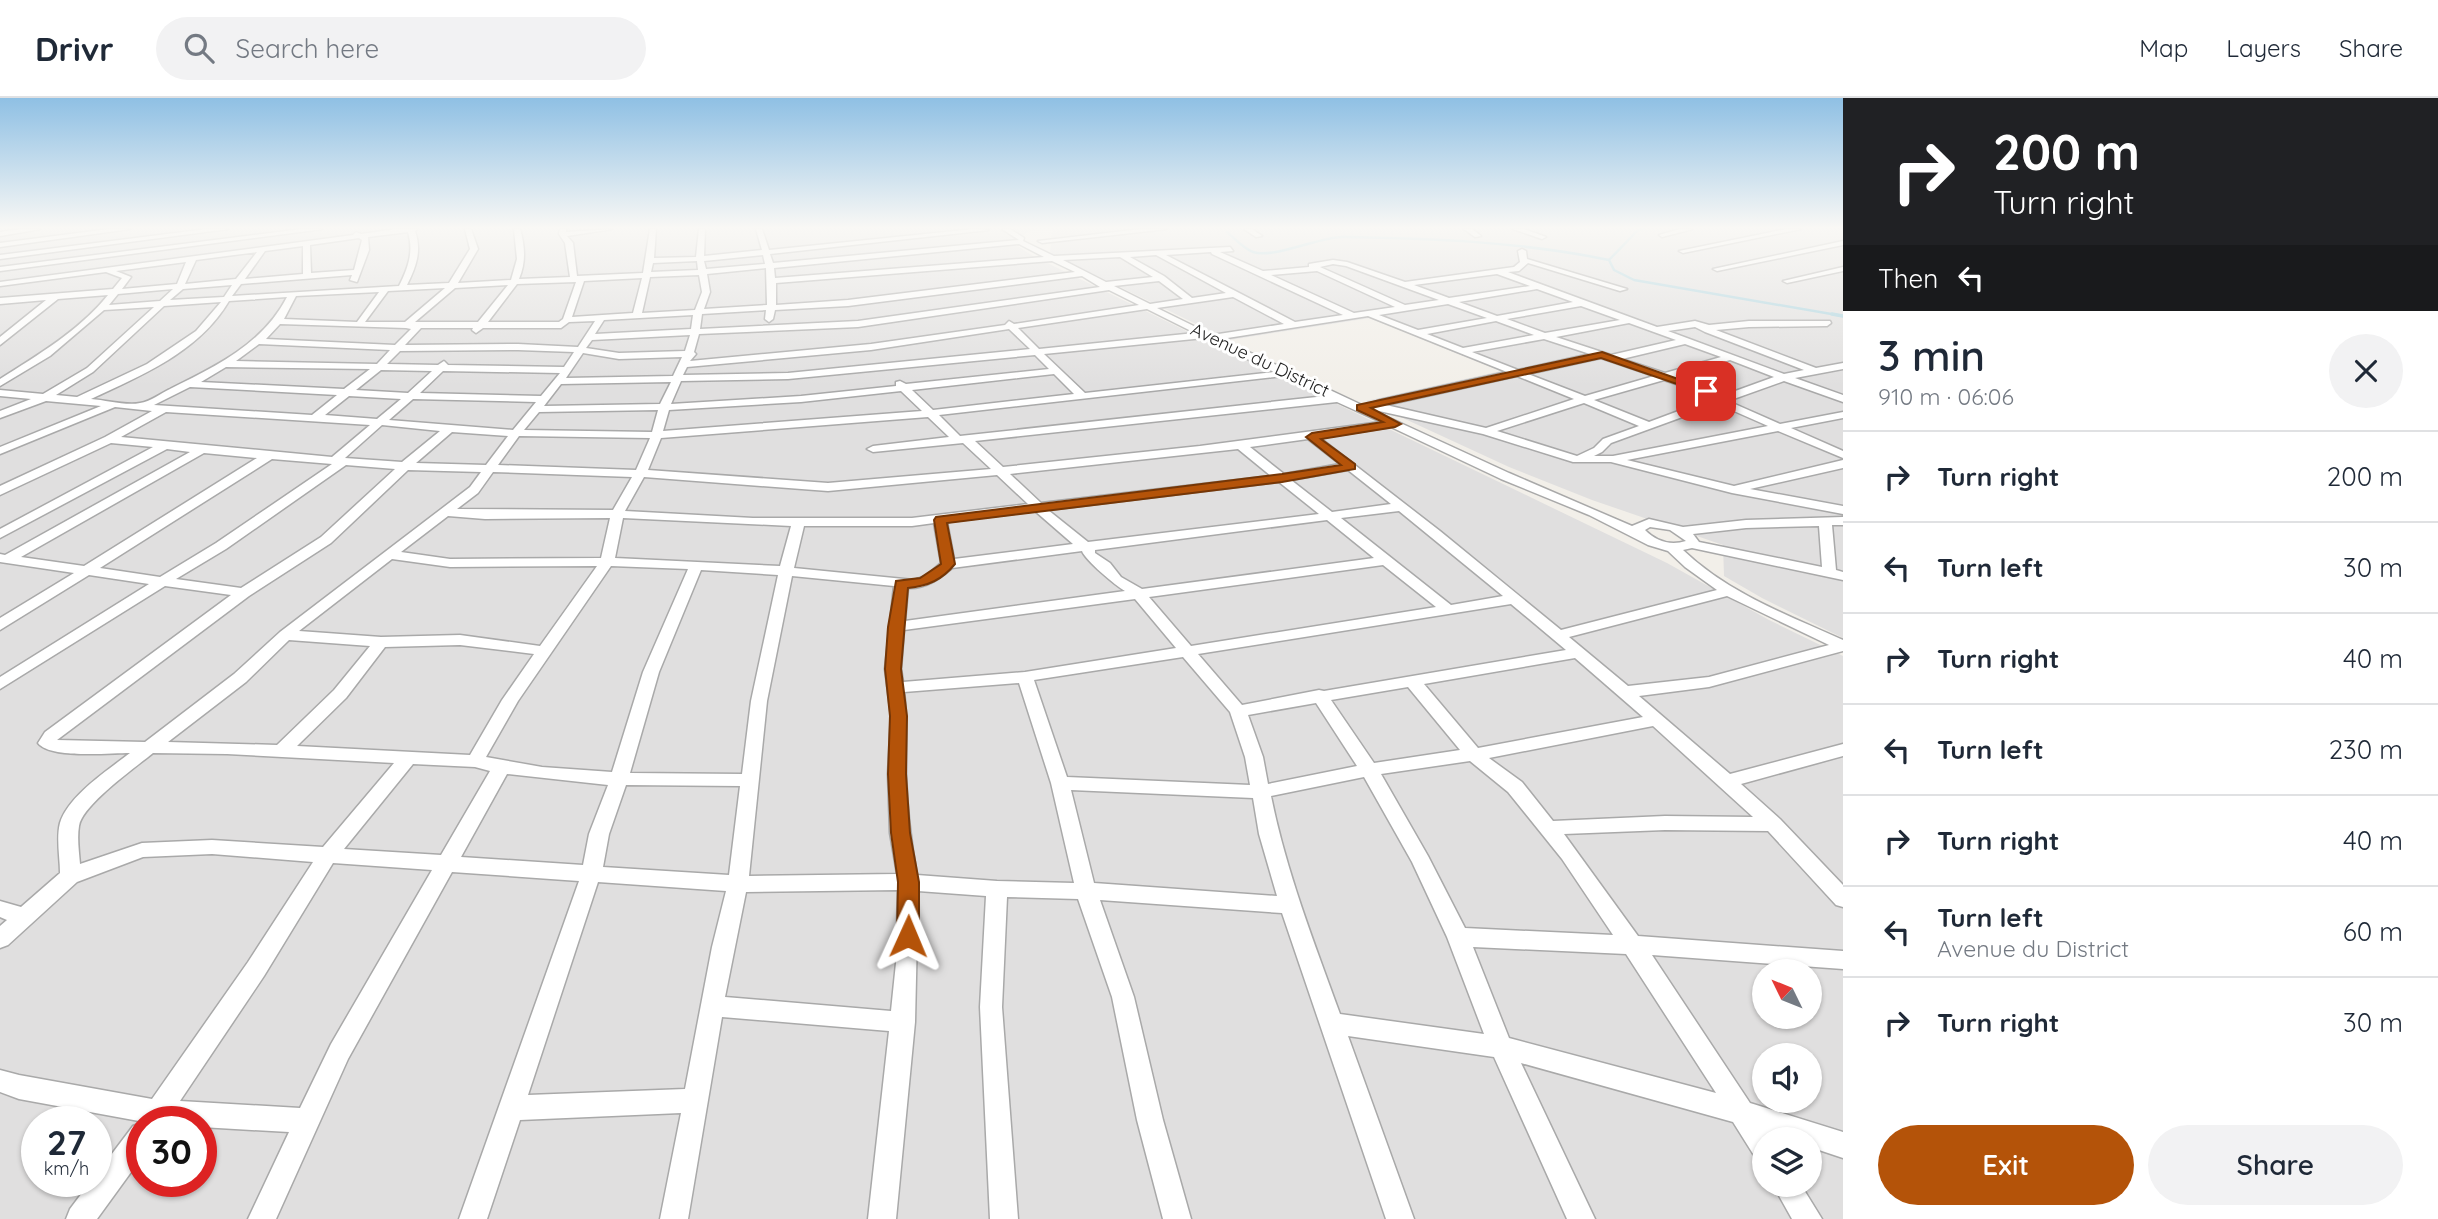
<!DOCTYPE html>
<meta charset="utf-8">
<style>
:root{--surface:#fff;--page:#f2f2f3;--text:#1f2937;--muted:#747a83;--line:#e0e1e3;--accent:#b45309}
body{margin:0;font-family:Quicksand,sans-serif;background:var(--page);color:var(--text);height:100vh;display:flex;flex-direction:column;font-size:26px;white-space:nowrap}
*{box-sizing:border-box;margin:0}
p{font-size:23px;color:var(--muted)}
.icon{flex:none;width:38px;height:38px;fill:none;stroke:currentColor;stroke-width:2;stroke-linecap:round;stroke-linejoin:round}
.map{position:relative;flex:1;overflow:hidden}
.details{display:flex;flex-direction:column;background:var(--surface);width:595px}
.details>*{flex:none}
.top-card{background:#202124;color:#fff;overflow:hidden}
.needle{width:46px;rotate:313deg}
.buttons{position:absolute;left:1752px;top:861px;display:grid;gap:14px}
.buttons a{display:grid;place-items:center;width:70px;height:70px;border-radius:50%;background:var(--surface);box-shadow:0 2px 5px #0004;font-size:35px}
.speed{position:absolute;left:21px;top:1008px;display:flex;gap:14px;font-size:35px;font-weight:700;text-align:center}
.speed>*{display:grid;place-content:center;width:91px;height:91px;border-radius:50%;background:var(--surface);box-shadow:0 2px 5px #0004;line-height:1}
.speed small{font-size:18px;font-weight:400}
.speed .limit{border:10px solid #d22;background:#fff;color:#111}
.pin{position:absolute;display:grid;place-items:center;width:60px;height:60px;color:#fff;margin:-30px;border-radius:14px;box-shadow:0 4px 10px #0006}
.me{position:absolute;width:77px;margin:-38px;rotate:1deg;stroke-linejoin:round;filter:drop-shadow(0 0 5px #0008)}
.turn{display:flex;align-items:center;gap:24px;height:147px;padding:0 35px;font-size:32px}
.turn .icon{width:91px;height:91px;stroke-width:2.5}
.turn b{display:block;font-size:49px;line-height:60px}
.then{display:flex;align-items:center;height:66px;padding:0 35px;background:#0003;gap:14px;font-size:26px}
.round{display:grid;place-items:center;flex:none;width:74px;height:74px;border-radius:37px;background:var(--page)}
.summary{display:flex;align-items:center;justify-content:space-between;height:119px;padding:0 35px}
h1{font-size:42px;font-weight:600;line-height:52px}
.primary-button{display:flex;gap:14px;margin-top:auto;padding:14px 35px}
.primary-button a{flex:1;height:80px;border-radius:42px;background:var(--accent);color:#fff;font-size:28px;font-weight:600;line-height:80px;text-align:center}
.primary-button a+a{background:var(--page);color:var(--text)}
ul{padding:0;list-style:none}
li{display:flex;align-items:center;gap:21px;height:91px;padding:0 35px;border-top:2px solid var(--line)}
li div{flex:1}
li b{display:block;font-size:26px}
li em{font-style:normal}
header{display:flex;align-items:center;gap:42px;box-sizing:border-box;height:98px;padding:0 35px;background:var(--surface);border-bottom:2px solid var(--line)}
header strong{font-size:33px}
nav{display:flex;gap:38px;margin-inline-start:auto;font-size:24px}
.search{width:490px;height:63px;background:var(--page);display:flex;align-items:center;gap:18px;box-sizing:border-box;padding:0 24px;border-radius:38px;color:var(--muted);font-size:26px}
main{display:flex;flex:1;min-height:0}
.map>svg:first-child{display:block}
.residential{fill:#e0dfdf;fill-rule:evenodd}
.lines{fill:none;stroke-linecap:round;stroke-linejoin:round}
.stream-far1{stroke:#aad3df;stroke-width:2.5}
.stream{stroke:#aad3df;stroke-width:3.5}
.minor-casing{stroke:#a9a9a9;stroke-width:3}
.minor{fill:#fff;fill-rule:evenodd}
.route{fill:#b45309;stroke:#753606;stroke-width:2}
.labels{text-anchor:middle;stroke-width:6;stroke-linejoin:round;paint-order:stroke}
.far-street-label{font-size:18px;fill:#222;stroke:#fff}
</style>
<header>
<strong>Drivr</strong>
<div class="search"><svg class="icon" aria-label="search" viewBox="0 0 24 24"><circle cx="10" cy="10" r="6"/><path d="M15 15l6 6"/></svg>Search here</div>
<nav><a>Map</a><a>Layers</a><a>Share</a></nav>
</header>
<main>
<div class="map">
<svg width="1843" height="1121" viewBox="0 0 1843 1121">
<rect width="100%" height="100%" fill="#f2efe9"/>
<path class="residential" d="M0,131H1036L1010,143L1033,158L1256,267L1667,465L1769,522L1843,558V1121H0ZM1764,873H1810V919H1764ZM1764,957H1810V1003H1764ZM37,1024H96V1083H37ZM142,1024H201V1083H142ZM1764,1041H1810V1087H1764Z
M1052,131H1843V540L1762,500L1724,478L1723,447L1592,402L1509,369L1366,303L1501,273L1370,220L1229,242L1050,155Z"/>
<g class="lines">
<path class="stream-far1" d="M1643,131L1638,132L1609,162L1614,172L1634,182L1843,218
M1227,134C1234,140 1244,151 1253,154C1273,161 1319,139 1342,139C1431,140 1522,144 1609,162"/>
<path class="stream" d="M1832,216L1843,218"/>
<defs>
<path id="minor" d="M21,131H41L0,138V134Z
M109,131H130L0,149V145Z
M207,131H228L0,161V157Z
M302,131H323L0,173V169Z
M397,131H417L415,133C422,153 416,169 407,187L449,185L470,151L465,131H471L478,151L458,185L511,182L517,161L514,131H520C525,149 526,164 519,181L570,179L565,145L559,136L560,131H566V134L613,131L567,138L573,145L577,178L643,175L650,131H656L654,160L696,159L699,131H705L704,158L762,152L756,131H762L769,152L974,131L989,132L770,156L773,165L1019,142L1002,131H1010L1024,140L1023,143L1054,158L1230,149L1233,153L1220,154L1263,173L1309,169V166L1333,162L1347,164L1405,184L1514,169L1520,164L1518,153L1522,151L1526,153L1527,161L1627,191L1620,193L1528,165L1519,173L1508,174L1657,229L1695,223L1709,227L1749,223H1830L1831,225L1827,228L1749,229L1716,232L1816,270L1843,265V271L1795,280L1843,297V304L1784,283L1728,303L1780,326L1843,314V320L1791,330L1843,353V360L1778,333L1627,362L1734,388L1843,362V370L1750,391L1843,408V416L1732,395L1611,364H1573L1483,336L1370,311L1509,375L1632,428L1649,421L1683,429L1746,422L1843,419V427H1832L1836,472L1843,474V482L1692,450L1683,452C1728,495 1787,517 1843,542V553L1709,589L1639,598L1730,676L1843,646V658L1741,686L1780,721L1843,787V809L1836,807L1768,733L1665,732L1564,736L1638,838L1843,853V871L1652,857L1750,1005L1843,1034V1060L1810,1049V1041H1787L1770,1036L1773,1041H1764V1063L1755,1059L1733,1024L1521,965L1595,1121H1567L1494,959L1348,938L1414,1121H1386L1282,815L1100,802L1134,899L1163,1022L1191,1121H1163L1137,1022L1112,899L1078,801L1007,799L1002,909L1018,1121H990L980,909L986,798L918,793L915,924L896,1121H868L889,933L722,919L688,1121H660L681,1015L520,1022L487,1121H459L579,783L452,774L348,961L276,1121H248L289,1034L201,1029V1024H142V1059L97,1121H66L70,1111L91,1083H96V1077L133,1028L139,1026V1023L19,1001L0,994V972L19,977L152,1001L248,864L313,764L212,756L143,759L77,784L8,847L0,850V828L7,822L0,819V803L21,809L60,775C60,760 56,740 60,725C68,698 108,672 130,655C109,655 50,661 38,645L45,634L231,497L165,488L0,591V579L149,486L89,477L0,532V520L74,475L0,464V456L5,457L190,354L167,351L0,440V431L153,349L111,345L0,397V388L105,339L152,313L115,309L0,356V349L101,308L46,303L0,320V313L31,301L0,298V292L43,296L87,270L154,209L104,212L50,258L0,288V281C38,257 80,232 108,197L58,201L0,247V239L46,202L0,206V200L113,191L122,180L106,174L0,188V184L353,137L356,134L361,136ZM408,134C414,154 408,170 399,188L232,198L241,186L352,177L350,182L357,184L369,152L368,139ZM359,140L362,142L354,172L311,175L310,147ZM1019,146L1044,159L775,180L774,170ZM303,148V176L245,181L265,153ZM257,154L236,181L185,186L196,162ZM1211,154L1212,156L1343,217L1295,224L1166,157ZM763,157L765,166L706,171L704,163ZM1156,157L1226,195L1192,200L1164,178L1130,159ZM1120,159L1153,179L1106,184L1063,162ZM697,163L698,172L651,174L653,165ZM1052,163L1075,174L848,202L776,207V185ZM186,164L177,186L122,191L131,179L116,173ZM1333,166L1346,168L1439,202L1405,207L1320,169ZM766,170L767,207L704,211L710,194L707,176ZM1317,173L1395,209L1354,215L1271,177ZM1497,176L1530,188L1449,200L1414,187ZM699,177L702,194L695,212L642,215L650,179ZM1082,178L1100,189L858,223L700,231L702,216L766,212L765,221L769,224L773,221L775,212L848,208ZM642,180L633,215L572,219L584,183ZM1159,183L1183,201L1150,206L1114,188ZM576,184L563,221L559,224H488L517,186ZM232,187L224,199L170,202L183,191ZM508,187L478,224H415L455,190ZM445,190L405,224H365L388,193ZM173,191L160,203L109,207L118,196ZM1537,191L1573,204L1497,218L1459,204ZM1109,192L1139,207L1014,226L1009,223L1005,227L871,246L690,263L696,256L694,254L699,236L858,229ZM379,194L357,224L284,221L296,198ZM287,199C263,246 215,269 170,291C161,295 150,304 140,305C126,308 106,302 91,301C142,277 199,254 229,203ZM1233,199L1284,226L1212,237L1157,210ZM221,204L196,233L147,266L77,299L56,297L93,274L164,208ZM1448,206L1487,220L1418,232L1379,217ZM1581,208L1620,222L1545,235L1507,221ZM1147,211L1195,235L1039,251L1018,230ZM693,217L691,231L595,236L604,222ZM1368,218L1507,274L1380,302L1364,308L1221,241ZM595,223L578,249L518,246L405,247L421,230H473L472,232L476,235L483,230H561L569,224ZM1496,223L1534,237L1463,250L1427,236ZM1629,225L1676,242L1611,257L1556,239ZM280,226L406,230L411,231L395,247L266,241ZM1695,229L1705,234L1804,272L1784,276L1668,233ZM1009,231L1030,251L788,275L683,277L687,269L871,252ZM690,237L685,253L619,255L586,250L592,242ZM1204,240L1274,274L1085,295L1044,256ZM1544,241L1590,256L1518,272L1472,254ZM259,246L390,252L377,266L236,263ZM1685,246L1721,259L1665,275L1622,261ZM518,252L574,254L564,269L448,267L444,263L438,267L387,266L400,253ZM583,255L619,261L682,259L673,278L566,280ZM1035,257L1049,271L906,286L900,283L896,284V288L801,298L671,306L681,283L788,281ZM1601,260L1654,278L1585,298L1528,276ZM1730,262L1774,279L1727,296L1675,278ZM226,269L370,271L344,291L201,284ZM381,272L432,273L408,295L356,292ZM443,273L560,275L541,298L420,295ZM1054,276L1074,296L933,312L912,292ZM1284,278L1326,298L960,338L939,317ZM1517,278L1574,301L1486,330L1386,307ZM1664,282L1716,299L1649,324L1594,302ZM671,284L660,306L544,308L561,286ZM190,289L337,297L312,317L154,307ZM901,293L922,313L663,333L669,312L801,304ZM349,298L401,301L377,321L325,317ZM413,301L536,304L513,332L389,322ZM1337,304L1381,324L1200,348L1003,369L975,343ZM1584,305L1639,328L1603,341L1594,350L1577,358L1497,333ZM1718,306L1768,328L1613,358H1594L1602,354L1611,345ZM658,312L652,334L524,332L539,314ZM166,314L370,327L332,359L121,339ZM928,319L949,339L873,348L867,351L873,354L963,345L991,371L828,385L648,372L661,340ZM382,327L440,333L402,364L345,360ZM1391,329L1501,381L1589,417L1648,447L1668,453L1685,469L1717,492L1561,532L1440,433L1320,340ZM452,334L508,338L486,367L416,365ZM519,338L650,340L636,372L498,367ZM1308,341L1340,366L1284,376L1250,349ZM1238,351L1271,378L1041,405L1010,376ZM204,355L257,360L84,468L21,459ZM272,361L332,366L216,445L160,479L100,470ZM346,367L395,371L321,439L241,490L176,481L226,451ZM408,372L481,374L470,389L280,534L234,576L145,644L57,642L249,498L331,445ZM1348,372L1391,406L1332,414L1291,382ZM493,374L632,379L613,412L457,411L478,395ZM997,377L1028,406L912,420H753L625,413L644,379L828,393ZM1279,384L1319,416L1088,444L1048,412ZM1035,413L1073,446L954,461L947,424ZM1399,413L1503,498L1451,507L1341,420ZM448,418L485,421L610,420L601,460L450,461L401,454ZM623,420L791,428L780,468L615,460ZM1327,422L1374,460L1142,491L1121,479L1110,465L1095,455V452ZM934,425L941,465L926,478L914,482L794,470L804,428H912ZM1819,428L1822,469L1699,444L1693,436L1746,430ZM1650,429L1670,432L1686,443C1670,448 1656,443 1645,432ZM1082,453C1085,462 1116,488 1125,493L905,523L908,490C926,491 939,481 952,470ZM392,461L450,469L597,468L540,548L460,537L381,539L299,533ZM1383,467L1436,509L1191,548L1149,499ZM611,468L688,471L643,574L612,674L542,669L486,659L518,603ZM701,472L778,477L751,603L742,676L630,675L659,574ZM792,478L894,488L885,571L891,618L888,676L890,735L897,776L749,778L767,603ZM1727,498L1829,547L1709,579L1628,588L1569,539ZM1135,501L1176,550L1025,574L903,584L901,571L904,532ZM1511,506L1566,552L1324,593L1319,592L1242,607L1198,556ZM289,542L370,548L334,592L277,647L168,644L246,584ZM460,547L534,556L502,602L470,657L297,648L346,600L385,549ZM1183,559L1230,614L1245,659L1250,687L1067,679L1034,582ZM1575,560L1643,619L1478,650L1424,586ZM1019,585L1051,685L1074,785L997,783L917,777C911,744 907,711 906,677C905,649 908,622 904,594ZM1408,589L1460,652L1374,665L1331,602ZM1316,605L1357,668L1268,686L1263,659L1248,617ZM1653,628L1753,719L1665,718L1553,723L1522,684L1489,660ZM153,655L227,656L394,665L323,749L212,742L142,745L80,766C79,754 77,740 79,728C82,707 136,669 153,655ZM1470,663L1508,694L1562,761L1613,837L1465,830L1428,758L1381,676ZM413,666L475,669L490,673L441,757L344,751ZM507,676L608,687L589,736L583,767L461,759ZM1364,679L1412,764L1447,839L1484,936L1340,916C1314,844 1286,773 1271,698ZM626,687L740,688L729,777L603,769L609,736ZM1071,692L1253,700L1259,736L1277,798L1094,785ZM333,765L432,772L331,946L300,1010L180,1003L264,878ZM598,784L726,793L712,849L685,991L528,997ZM898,792L896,865L891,913L725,899L746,794ZM1473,849L1626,856L1716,995L1509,940Z
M1141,131H1167L1042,145L1038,143Z
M1244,131H1252L1262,138L1256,139Z
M1464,131H1472L1481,138L1475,139Z
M1513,131H1524L1546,139L1542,141Z
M1680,131H1693L1662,139L1659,137Z
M1786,131H1801L1683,155L1679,153Z
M1843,143V147L1717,173L1713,171Z
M1843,169V173L1787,185L1783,183Z
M1773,1087H1801L1822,1121H1792Z"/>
</defs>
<use href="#minor" class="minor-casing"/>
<use href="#minor" class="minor"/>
</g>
<linearGradient id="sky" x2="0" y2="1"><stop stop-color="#8fc0e4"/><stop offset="0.45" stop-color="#f9f8f5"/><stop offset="1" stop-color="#f9f8f5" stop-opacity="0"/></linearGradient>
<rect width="1843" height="288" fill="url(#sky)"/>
<path class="route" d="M1602,254L1712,293L1703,295L1601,260L1371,310L1401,326L1395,329L1321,341L1355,366V371L1282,384L947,425L955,466C942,482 928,488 908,490L901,571L907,618L906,676L910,735L919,784V838L915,844L908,847L900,844L897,838L898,784L891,735L888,676L890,618L885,571L888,529L896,483L920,480L941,466L934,422L936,419L1282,376L1341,367L1306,339L1312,335L1383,324L1357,312V307Z"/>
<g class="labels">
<g class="far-street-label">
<text transform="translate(1260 262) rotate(25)" y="6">Avenue du District</text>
</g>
</g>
</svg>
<div class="buttons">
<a><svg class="needle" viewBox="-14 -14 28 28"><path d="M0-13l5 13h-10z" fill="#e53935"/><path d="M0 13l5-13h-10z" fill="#747a83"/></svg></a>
<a><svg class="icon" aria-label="sound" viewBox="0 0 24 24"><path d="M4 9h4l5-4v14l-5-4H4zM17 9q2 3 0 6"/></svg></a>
<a><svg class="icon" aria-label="layers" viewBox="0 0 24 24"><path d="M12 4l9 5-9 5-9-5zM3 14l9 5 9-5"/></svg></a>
</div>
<div class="speed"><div>27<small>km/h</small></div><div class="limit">30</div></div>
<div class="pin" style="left:1706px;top:293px;background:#d93025"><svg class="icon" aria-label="arrive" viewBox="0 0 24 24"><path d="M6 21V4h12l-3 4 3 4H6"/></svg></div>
<svg class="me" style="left:908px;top:838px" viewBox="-20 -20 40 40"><path d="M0-17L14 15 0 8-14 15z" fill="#b45309" stroke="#fff" stroke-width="4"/></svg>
</div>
<section class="details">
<div class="top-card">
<div class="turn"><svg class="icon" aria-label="right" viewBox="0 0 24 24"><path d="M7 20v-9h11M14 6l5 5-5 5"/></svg><div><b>200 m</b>Turn right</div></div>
<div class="then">Then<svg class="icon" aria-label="left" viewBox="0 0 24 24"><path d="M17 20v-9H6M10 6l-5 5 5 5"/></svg></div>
</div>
<div class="summary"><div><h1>3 min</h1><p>910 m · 06:06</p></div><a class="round"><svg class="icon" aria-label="close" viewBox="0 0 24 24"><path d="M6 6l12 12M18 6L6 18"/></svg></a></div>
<ul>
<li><svg class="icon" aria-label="right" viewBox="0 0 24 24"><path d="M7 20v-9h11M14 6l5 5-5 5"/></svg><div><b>Turn right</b></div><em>200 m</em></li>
<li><svg class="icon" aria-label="left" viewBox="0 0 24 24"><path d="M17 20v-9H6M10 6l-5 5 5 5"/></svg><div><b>Turn left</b></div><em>30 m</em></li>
<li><svg class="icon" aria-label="right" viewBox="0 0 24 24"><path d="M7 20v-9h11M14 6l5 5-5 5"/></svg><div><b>Turn right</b></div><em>40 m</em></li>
<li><svg class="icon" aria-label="left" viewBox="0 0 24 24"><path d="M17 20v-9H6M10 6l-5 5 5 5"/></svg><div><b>Turn left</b></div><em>230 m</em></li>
<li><svg class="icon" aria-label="right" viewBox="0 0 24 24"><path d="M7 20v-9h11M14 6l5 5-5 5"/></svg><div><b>Turn right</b></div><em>40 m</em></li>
<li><svg class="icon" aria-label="left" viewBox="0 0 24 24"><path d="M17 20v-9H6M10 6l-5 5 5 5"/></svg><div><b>Turn left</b><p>Avenue du District</p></div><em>60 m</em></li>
<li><svg class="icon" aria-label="right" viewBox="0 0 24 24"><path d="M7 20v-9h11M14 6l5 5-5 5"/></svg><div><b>Turn right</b></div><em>30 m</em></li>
</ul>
<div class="primary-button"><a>Exit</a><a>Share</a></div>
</section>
</main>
